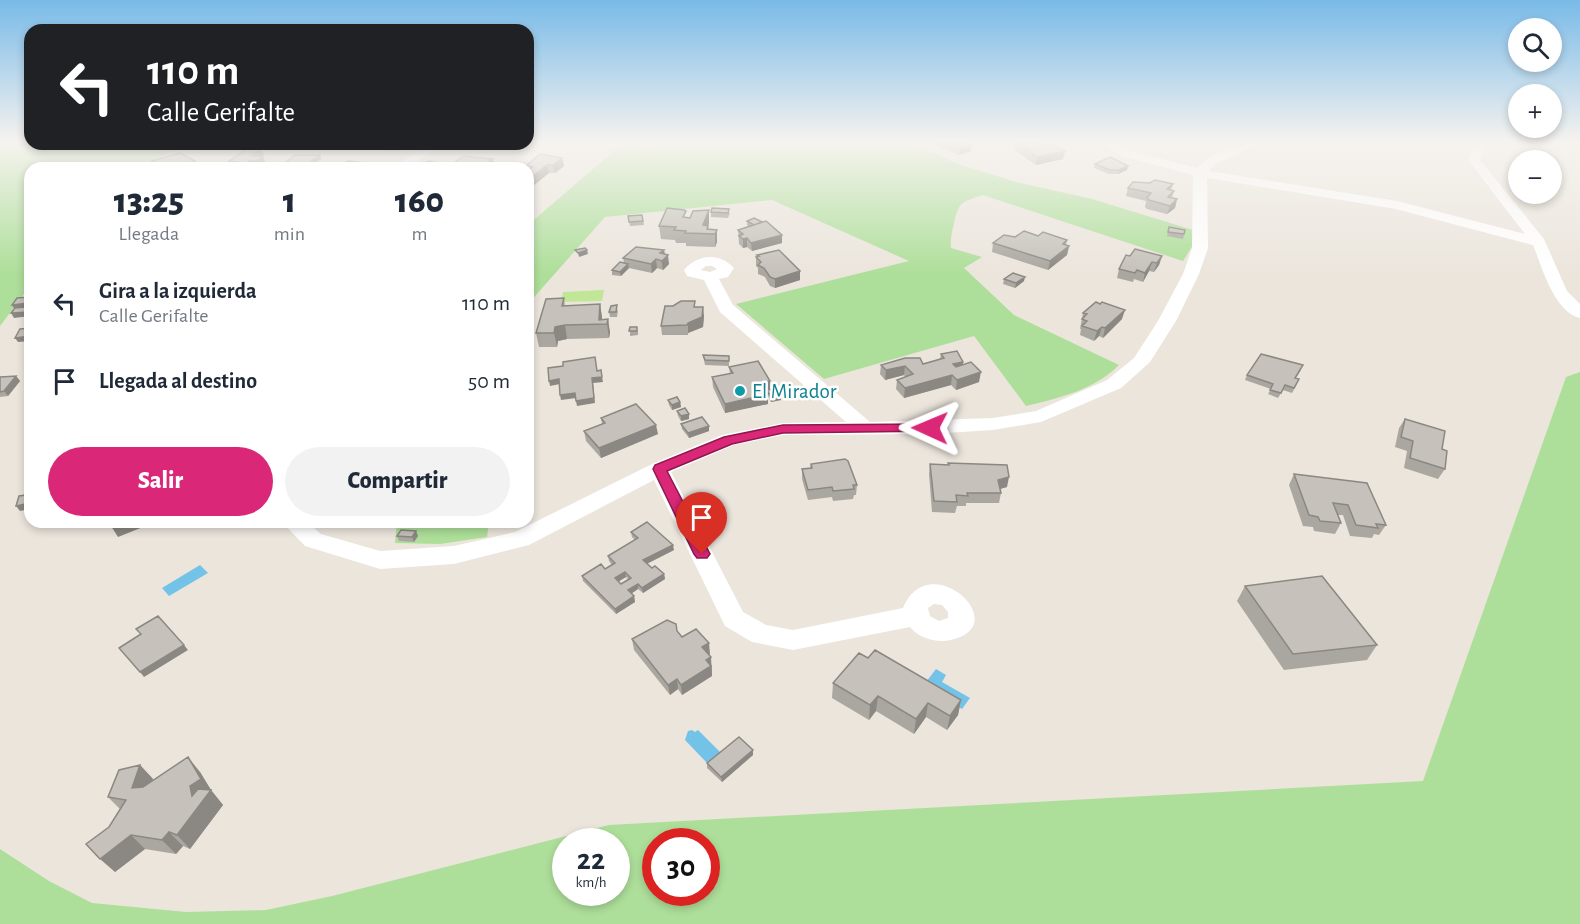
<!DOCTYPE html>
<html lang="es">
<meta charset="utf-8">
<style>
:root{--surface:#fff;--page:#f2f2f3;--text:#1f2937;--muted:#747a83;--accent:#db2777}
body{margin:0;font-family:"Alegreya Sans",sans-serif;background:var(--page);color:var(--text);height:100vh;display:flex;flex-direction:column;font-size:22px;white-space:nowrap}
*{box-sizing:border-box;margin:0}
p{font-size:20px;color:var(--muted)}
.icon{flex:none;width:33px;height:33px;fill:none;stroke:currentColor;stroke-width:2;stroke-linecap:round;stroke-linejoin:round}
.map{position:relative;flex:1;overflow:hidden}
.details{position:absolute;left:24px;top:162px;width:510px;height:366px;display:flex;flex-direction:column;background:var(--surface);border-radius:18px;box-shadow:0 3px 9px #0003}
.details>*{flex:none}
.hud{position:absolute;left:24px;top:24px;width:510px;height:126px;border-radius:18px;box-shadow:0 3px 9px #0003;background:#202124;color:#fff;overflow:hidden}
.fabs{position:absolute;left:1508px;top:18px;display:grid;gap:12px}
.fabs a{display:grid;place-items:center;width:54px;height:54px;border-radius:50%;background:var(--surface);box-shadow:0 3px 9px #0003;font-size:30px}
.speed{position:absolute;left:552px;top:828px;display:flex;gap:12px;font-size:30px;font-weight:700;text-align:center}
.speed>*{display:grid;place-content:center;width:78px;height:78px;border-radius:50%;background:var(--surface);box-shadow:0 3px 9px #0003;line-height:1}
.speed small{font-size:15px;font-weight:400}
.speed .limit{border:9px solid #d22;background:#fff;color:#111}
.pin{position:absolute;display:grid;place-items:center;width:51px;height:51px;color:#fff;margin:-62px -26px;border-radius:50% 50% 50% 0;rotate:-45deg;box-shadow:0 0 6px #0007}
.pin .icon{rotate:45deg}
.me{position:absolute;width:66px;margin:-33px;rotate:271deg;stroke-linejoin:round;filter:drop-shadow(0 0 4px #0008)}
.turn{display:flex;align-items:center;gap:21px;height:126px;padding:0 24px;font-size:27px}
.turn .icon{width:78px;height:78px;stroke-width:2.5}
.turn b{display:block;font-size:42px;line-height:51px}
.eta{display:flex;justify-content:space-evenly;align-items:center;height:102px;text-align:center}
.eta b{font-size:36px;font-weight:800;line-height:42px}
.button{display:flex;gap:12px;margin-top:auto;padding:12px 24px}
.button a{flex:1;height:69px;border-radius:36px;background:var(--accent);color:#fff;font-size:24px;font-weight:800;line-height:69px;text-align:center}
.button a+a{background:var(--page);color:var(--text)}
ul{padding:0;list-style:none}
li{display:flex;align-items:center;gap:18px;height:78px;padding:0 24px}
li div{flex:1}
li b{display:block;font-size:22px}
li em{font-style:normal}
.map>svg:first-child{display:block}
.green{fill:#aedf9a;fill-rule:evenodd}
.pitch{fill:#c0e696}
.water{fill:#73c3e8}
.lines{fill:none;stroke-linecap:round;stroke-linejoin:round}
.minor{fill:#fff;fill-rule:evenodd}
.wall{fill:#aaa7a1;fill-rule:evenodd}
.shaded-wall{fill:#8b8883}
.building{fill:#c6c2bb;stroke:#8b8883;stroke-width:1.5;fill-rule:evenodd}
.route{fill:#db2777;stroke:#8e194d;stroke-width:1.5}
.culture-dot{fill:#0f9aa8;stroke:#fff;stroke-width:2}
.labels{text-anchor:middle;stroke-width:5;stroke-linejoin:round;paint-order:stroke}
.culture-label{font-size:21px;fill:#0d838f;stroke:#fff;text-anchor:start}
</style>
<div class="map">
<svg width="1580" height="924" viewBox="0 0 1580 924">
<rect width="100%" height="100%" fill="#ebe5dc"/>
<path class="green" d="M0,143L161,144L175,149L144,168H30V286L0,326Z
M678,143H911L958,164L1016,182L1092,199L1193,230V245L1183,261L983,195C962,202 959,201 954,223C952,232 950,239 951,248L982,257L964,268L1014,315L1119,365C1094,390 1059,398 1026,406L974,336L824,379L736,304L909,261L772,200L605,217L528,304V225L621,145L658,147Z
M1580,372V924H0V849L49,881L92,903L186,912L266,910L332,896L609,825L1423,781L1566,377ZM566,842H616V892H566ZM656,842H706V892H656Z
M397,522H489L487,537L440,544L395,543Z"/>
<path class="pitch" d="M604,290L602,301L561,302L563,292Z"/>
<path class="water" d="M200,565L208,573L169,596L162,588Z
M936,669L946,675L942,682L970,698L962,709L923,686Z
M692,730L695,732L698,730L721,753L708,764L685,740L688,731Z"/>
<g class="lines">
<path class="minor" d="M1101,143H1116L1129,150L1197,168C1213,151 1238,143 1261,143L1216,164L1209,171L1397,201L1525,234L1468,160L1475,143H1487L1480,160L1544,239L1567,291L1580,304V318C1554,312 1542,267 1533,245L1396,209L1207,178L1208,248L1199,274L1176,321L1150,362L1121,388L1041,422L993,430L930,434L783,435L734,445L671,472L743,612L766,625L793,630L903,608C930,543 1022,631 944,641C932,642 917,636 910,627L793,650L752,642L725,626L654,480L529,545L454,564L380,569L305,546L282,522H307L321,534L380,551L454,546L515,532L652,464L722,435L783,423L846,422L720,312L704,280L687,276L684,270C697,254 720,252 734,268L728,277L719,279L733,305L870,422L993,418L1036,411L1107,380L1134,358L1158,321L1183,274L1192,248L1193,175L1121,156ZM706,266H712L717,269L710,272L701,270ZM934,604L942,605L948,612V618L939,621L930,616L928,608Z
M428,144H442L408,168H393Z"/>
</g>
<path class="wall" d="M930,143H972L971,151L959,155Z
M1015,143H1039L1044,146L1065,151L1063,159L1036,165L1014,150Z
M331,144H355L339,149L332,146Z
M374,144H402L401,145L402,147L398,151L376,150Z
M261,148L264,155L262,157L266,164L261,168H232L229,161Z
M562,158L564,166L555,173H549L534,185L528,184V168H527L526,166Z
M321,159L309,168L288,166L286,162Z
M152,161H195L198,168H156Z
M1095,164L1127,170L1118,174H1109L1094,168Z
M1173,184L1171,191H1174L1172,198L1177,199L1175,208L1167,214L1147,209L1145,207L1146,201L1126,196L1128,188Z
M709,210V223L708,229L717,230V242L715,247L686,246V243H676L675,240L661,239L659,226L687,218H690Z
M711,212L730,213L728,218L711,217Z
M642,215L644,225L630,226L628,216Z
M754,218L782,243L752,251L747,247L743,248L739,244L738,230L749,227L747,225V221Z
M1169,227L1185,230L1183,239L1167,236Z
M1038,236L1067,240L1066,245L1069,246L1067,255L1048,270L992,252L993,243L1015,237Z
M664,250L665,254L669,264L663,270L657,268L652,273L629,268L621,276L612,275V270L624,263L623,258Z
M757,255L800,280L775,288L770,286L765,277L758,274V268L756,266V257H757Z
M1130,256H1162L1159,265L1154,272L1149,271L1143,282L1134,279L1133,282L1117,278L1119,269Z
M1004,279L1024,281L1015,288L1003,284Z
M564,298L565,306L600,304L602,319H608L610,333L609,338L567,339L558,341L557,347H539L536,333Z
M695,301V307L704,316L703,327L688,333V335H662L661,326L673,306Z
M618,310L617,317H610L609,312Z
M1083,313L1122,319L1103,338L1099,336L1094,341L1080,335L1081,329H1080Z
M630,327L638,331V335L630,336Z
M941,354L963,365L979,382L956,390L951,385L904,398L896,389L897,380L905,377L904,375L885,380L880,374L881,365L923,364L940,359Z
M703,355L729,356V366L705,365Z
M729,367L770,389L781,400L771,402L768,396V404L725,413L713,387L712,377L730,374Z
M1301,370L1296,378L1297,384L1292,393L1283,390L1278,398L1268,394L1271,389L1245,380L1247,375Z
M16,376L20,381L8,396L0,397V377Z
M668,400L680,402L681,407L672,410L669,405Z
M677,411L689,419L681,421L678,416Z
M601,418L658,434L601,458L586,441L584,431L602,424Z
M1405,419L1442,449L1445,469L1438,479L1404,468L1407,451L1395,447L1399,428Z
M681,424L709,431L689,438L682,429Z
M948,463L1007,487L1000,489L1001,493L999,503H966V506H957L955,513L932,512L929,474L930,464L948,465Z
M811,464L857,485L856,495H854L853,499L833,501L832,497L808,500L802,479V469L810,468Z
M1294,474L1386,525L1379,535L1374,534L1372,538L1350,536L1343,515H1338L1341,523L1335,534L1314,531L1313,527L1303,526L1289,485Z
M631,532L674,550L647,564L652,568L664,574L665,579L643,593L638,589L631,594L634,596L635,602L616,614L583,581L582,576L605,569L612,565L609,561L608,556L635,540L632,537ZM626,577L628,579L621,584L619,581Z
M397,536H418L414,542L399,541Z
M1245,586L1377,645L1367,660L1284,670L1237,601Z
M677,632L682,637L710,654H708L712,667V676L682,695L678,689L670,695L634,650L632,639Z
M868,658L961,700L958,715L947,730L926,717L914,734L876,711L869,720L832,698L833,683Z
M753,750V755L722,782L707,768V763Z
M140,765L153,779V781L200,772L211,790L223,805L190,849L183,846L176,854L145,849L115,872L109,827L120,809L108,797Z"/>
<path class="shaded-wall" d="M972,143L971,151L959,155L960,148Z
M341,144H355L339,149L337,145Z
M398,144H402L401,145L402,147L398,151L397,147Z
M261,148L264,155L259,159L263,157L266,164L261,168H259L253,153Z
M1065,151L1063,159L1036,165L1037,157Z
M320,155L321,159L309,168H307L306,165Z
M562,158L564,166L555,173L553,165Z
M493,159L494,163L487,168L482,166Z
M195,161L198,168H173Z
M249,161L252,168H247L245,164Z
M366,163L367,167L366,168H358Z
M438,163L439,167L437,168H429Z
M547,165L549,173L534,185L532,177Z
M1128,166L1127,170L1118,174L1119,170Z
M1177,199L1175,208L1167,214L1170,206Z
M709,210V223L708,226L709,234L703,225Z
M717,230V242L715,247V234Z
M782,235V243L752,251L751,243Z
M747,238V247L743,248V239Z
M1069,246L1067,255L1048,270L1050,261Z
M587,250L588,254L579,257L578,253Z
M664,250L665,258L668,255L669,264L663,270L660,253Z
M1162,256L1159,265L1154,272L1157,263Z
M656,259L657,268L652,273L651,264Z
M1152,262L1149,271L1143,282L1145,273Z
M628,264L629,268L621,276L620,272Z
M800,271V280L775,288V279Z
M1025,277L1024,281L1015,288L1016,283Z
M29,303L30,308L15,310L12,305Z
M600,304L602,317V324L599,320Z
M703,307L704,316L703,327L688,333V335V323Z
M1125,310L1122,319L1103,338L1105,328Z
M30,312V316L14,318L11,313Z
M608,319L610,333L609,338L607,324Z
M565,325L567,339L558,341L557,347L554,333L555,327Z
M1102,327L1099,336L1094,341L1097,331Z
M30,336V341L18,342L15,338Z
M963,362L962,372L953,364Z
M905,366L904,375L885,380L886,370Z
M981,372L979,382L956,390L957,380Z
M952,375L951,385L904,398L905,388Z
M16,376L20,381L8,396L4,391Z
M602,377L603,382L593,383L595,403L577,406L576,401L592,378Z
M559,379L560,384L550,386L549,381Z
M770,381V391L761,392V383Z
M575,393L576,398L561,400L560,395Z
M768,394V404L725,413V404Z
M781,395V400L771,402V397Z
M680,402L681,407L672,410V405Z
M689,414V419L681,421V416Z
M656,425L658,434L601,458L599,448Z
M709,426V431L689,438L688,433Z
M1009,477L1007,487L996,490L998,480Z
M30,503V509L20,511L16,506Z
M122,522H165L155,526L153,523L118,537L111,526Z
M416,531L418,536L414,542L412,537Z
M673,545L674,550L644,565L643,560Z
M625,572L626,577L616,583L615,578Z
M664,574L665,579L643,593L642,588Z
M638,584V589L629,595L628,590Z
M634,596L635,602L616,614L615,609Z
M709,643L710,654L703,657L702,647Z
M184,645L188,650L144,677L140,672Z
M711,657L712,676L682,695L681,685L706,660Z
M677,679L678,689L670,695L668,685Z
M878,696L876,711L869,720L870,705Z
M961,700L958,715L947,730L950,716Z
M928,703L926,717L914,734L916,719Z
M753,750V755L722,782L721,777Z
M188,757L200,772L211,790L223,805L190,849L177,835L192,796L190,786Z
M140,765L153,779L146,802L132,788Z
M169,832L183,846L176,854L162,840Z
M131,835L145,849L115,872L100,859Z"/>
<path class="building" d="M949,143H972L960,148Z
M1017,143H1039L1044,146L1052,144L1065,151L1037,157Z
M374,144H400L397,147L375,146L378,144Z
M261,148L253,153L257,154L253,156L263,157L256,161H249L245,164L229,161L247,149Z
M180,153L195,161L173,168H165L152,161Z
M540,154L562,158L553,165H547L532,177L528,176V170L532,167L526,166Z
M295,155H320L306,165L286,162Z
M464,156L493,159L482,166L489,167L488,168H447Z
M1110,157L1128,166L1119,170H1110L1095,164Z
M348,161L366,163L358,168H336Z
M429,161L438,163L429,168L419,167Z
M502,166L513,167L511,168H498Z
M1155,180L1173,184L1167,189L1174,191L1168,197L1177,199L1170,206L1149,200L1147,198L1151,193L1128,188L1133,182L1150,183Z
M667,208L684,210L686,211L683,217L690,218L693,211L709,210L703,225L708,226L707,229L717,230L715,234L685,233L686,231L674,230L676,227L659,226Z
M712,208L729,209L728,213L711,212Z
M642,215L643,221L629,222L628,216Z
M754,218L762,222L754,225L747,221Z
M766,221L782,235L751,243L747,238L743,239L739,236L743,234L738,230Z
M1169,227L1185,230L1184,234L1168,232Z
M1024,231L1038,236L1043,232L1067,240L1063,244L1069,246L1050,261L993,243L1004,235L1015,237Z
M636,247L664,250L660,253L668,255L662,261L656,259L651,264L623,258Z
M585,248L587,250L578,253L575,250Z
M1135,249L1162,256L1157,263L1152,262L1145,273L1137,270L1135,273L1119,269L1126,255L1130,256Z
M779,250L800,271L775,279L770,277L764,268L758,265L761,262L756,257L759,256L757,255Z
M620,262L628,264L620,272L612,270Z
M1013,273L1025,277L1016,283L1004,279Z
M30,297V312L11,313L15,308L26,307L29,303L12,305L17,298Z
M564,298L562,306L600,304L599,320L608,319L607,324L565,325L555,327L554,333H536L546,299Z
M681,301H695L694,307H703L702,317L688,323L687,325L661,326L665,306H673Z
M1096,302L1100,304L1102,302L1125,310L1105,328L1102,327L1097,331L1082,326L1087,321L1082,319L1087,314L1083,313Z
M617,305L616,312H609L611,306Z
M630,327H637V331H629Z
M30,328V336L15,338L20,329Z
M957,351L963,362L953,364L956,367L971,362L981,372L957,380L952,375L905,388L897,380L913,374L905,366L886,370L881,365L905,358H920L923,364L944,358L941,354Z
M1261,354L1303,365L1295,378L1299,379L1294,388L1285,385L1281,393L1270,390L1273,384L1247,375Z
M703,355L729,356V361L705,360Z
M595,357L597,371L601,370L602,377L592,378L594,398L576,401L575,393L560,395L559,379L549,381L548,368L563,366V362Z
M758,361L770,381L761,383L768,394L725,404L712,377L733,373L729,367Z
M16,376L4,391L0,392V377Z
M777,388L781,395L771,397L767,390Z
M677,397L680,402L672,405L668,400Z
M636,404L656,425L599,448L584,431L605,423L601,418Z
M685,408L689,414L681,416L677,411Z
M702,417L709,426L688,433L681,424Z
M1405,419L1445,431L1442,449L1447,451L1445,469L1410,458L1413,441L1401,437Z
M845,459L848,461L857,485H853L854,489L833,491L832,487L808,490L802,469L812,468L811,464Z
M948,463L1007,465L1009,477L998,480L1001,493H967L968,496L956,495L957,502L934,501L930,464L949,465Z
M1294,474L1367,483L1386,525L1376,524L1378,528L1356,525L1348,505L1333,503L1341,523L1320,521L1318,517L1309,515Z
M30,486V503L16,506L19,496L26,495Z
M109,522H122L111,526Z
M647,522L673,545L643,560L652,568L655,566L664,574L642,588L638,584L628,590L634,596L615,609L582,576L601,564L605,569L615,563L608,556L638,538L631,532ZM625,572L631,578L621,584L615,578Z
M401,530L416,531L412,537L397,536Z
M1322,576L1377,645L1293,654L1245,586Z
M158,616L184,645L140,672L119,648L141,634L136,629Z
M667,620L676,624L677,631L682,637L696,629L709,643L702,647L711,657L706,660L711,666L681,685L677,679L668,685L632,639Z
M875,650L961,700L950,716L928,703L916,719L878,696L870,705L833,683L859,653L868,658Z
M739,737L753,750L721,777L707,763Z
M188,757L201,779L190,786L192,796L198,789L211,790L177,835L169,832L162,840L131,835L100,859L86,844L109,827L126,800L108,797L119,770L140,765L132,788L143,787Z"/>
<linearGradient id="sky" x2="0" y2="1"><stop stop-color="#79bae8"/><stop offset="0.52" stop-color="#f6f3ef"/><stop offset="1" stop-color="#f6f3ef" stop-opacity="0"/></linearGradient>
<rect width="1580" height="273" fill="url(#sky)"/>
<path class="route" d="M930,424L935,425L937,428L935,431L783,433L732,444L667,471L710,554L707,558H697L694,554L653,469L655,465L724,437L783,425Z"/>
<circle class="culture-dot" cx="740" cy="391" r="6"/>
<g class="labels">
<g class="culture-label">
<text x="752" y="398">El Mirador</text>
</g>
</g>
</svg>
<div class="fabs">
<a><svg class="icon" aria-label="search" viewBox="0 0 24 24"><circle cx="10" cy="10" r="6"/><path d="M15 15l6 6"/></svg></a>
<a>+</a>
<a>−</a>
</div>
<div class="speed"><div>22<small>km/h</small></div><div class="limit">30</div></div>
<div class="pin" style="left:702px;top:554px;background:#d93025"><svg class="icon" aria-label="arrive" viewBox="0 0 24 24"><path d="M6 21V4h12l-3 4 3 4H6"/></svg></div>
<svg class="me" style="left:930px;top:428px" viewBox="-20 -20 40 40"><path d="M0-17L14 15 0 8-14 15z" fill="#db2777" stroke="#fff" stroke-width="4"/></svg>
<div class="hud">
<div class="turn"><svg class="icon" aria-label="left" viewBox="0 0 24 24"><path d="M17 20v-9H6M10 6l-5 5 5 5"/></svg><div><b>110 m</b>Calle Gerifalte</div></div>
</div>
<section class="details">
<div class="eta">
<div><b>13:25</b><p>Llegada</p></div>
<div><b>1</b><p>min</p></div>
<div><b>160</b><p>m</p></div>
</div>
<ul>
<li><svg class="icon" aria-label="left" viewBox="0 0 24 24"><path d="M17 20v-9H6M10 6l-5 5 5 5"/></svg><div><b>Gira a la izquierda</b><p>Calle Gerifalte</p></div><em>110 m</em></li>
<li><svg class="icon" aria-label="arrive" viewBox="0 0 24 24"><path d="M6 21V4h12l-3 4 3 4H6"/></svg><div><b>Llegada al destino</b></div><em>50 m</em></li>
</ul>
<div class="button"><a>Salir</a><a>Compartir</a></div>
</section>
</div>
